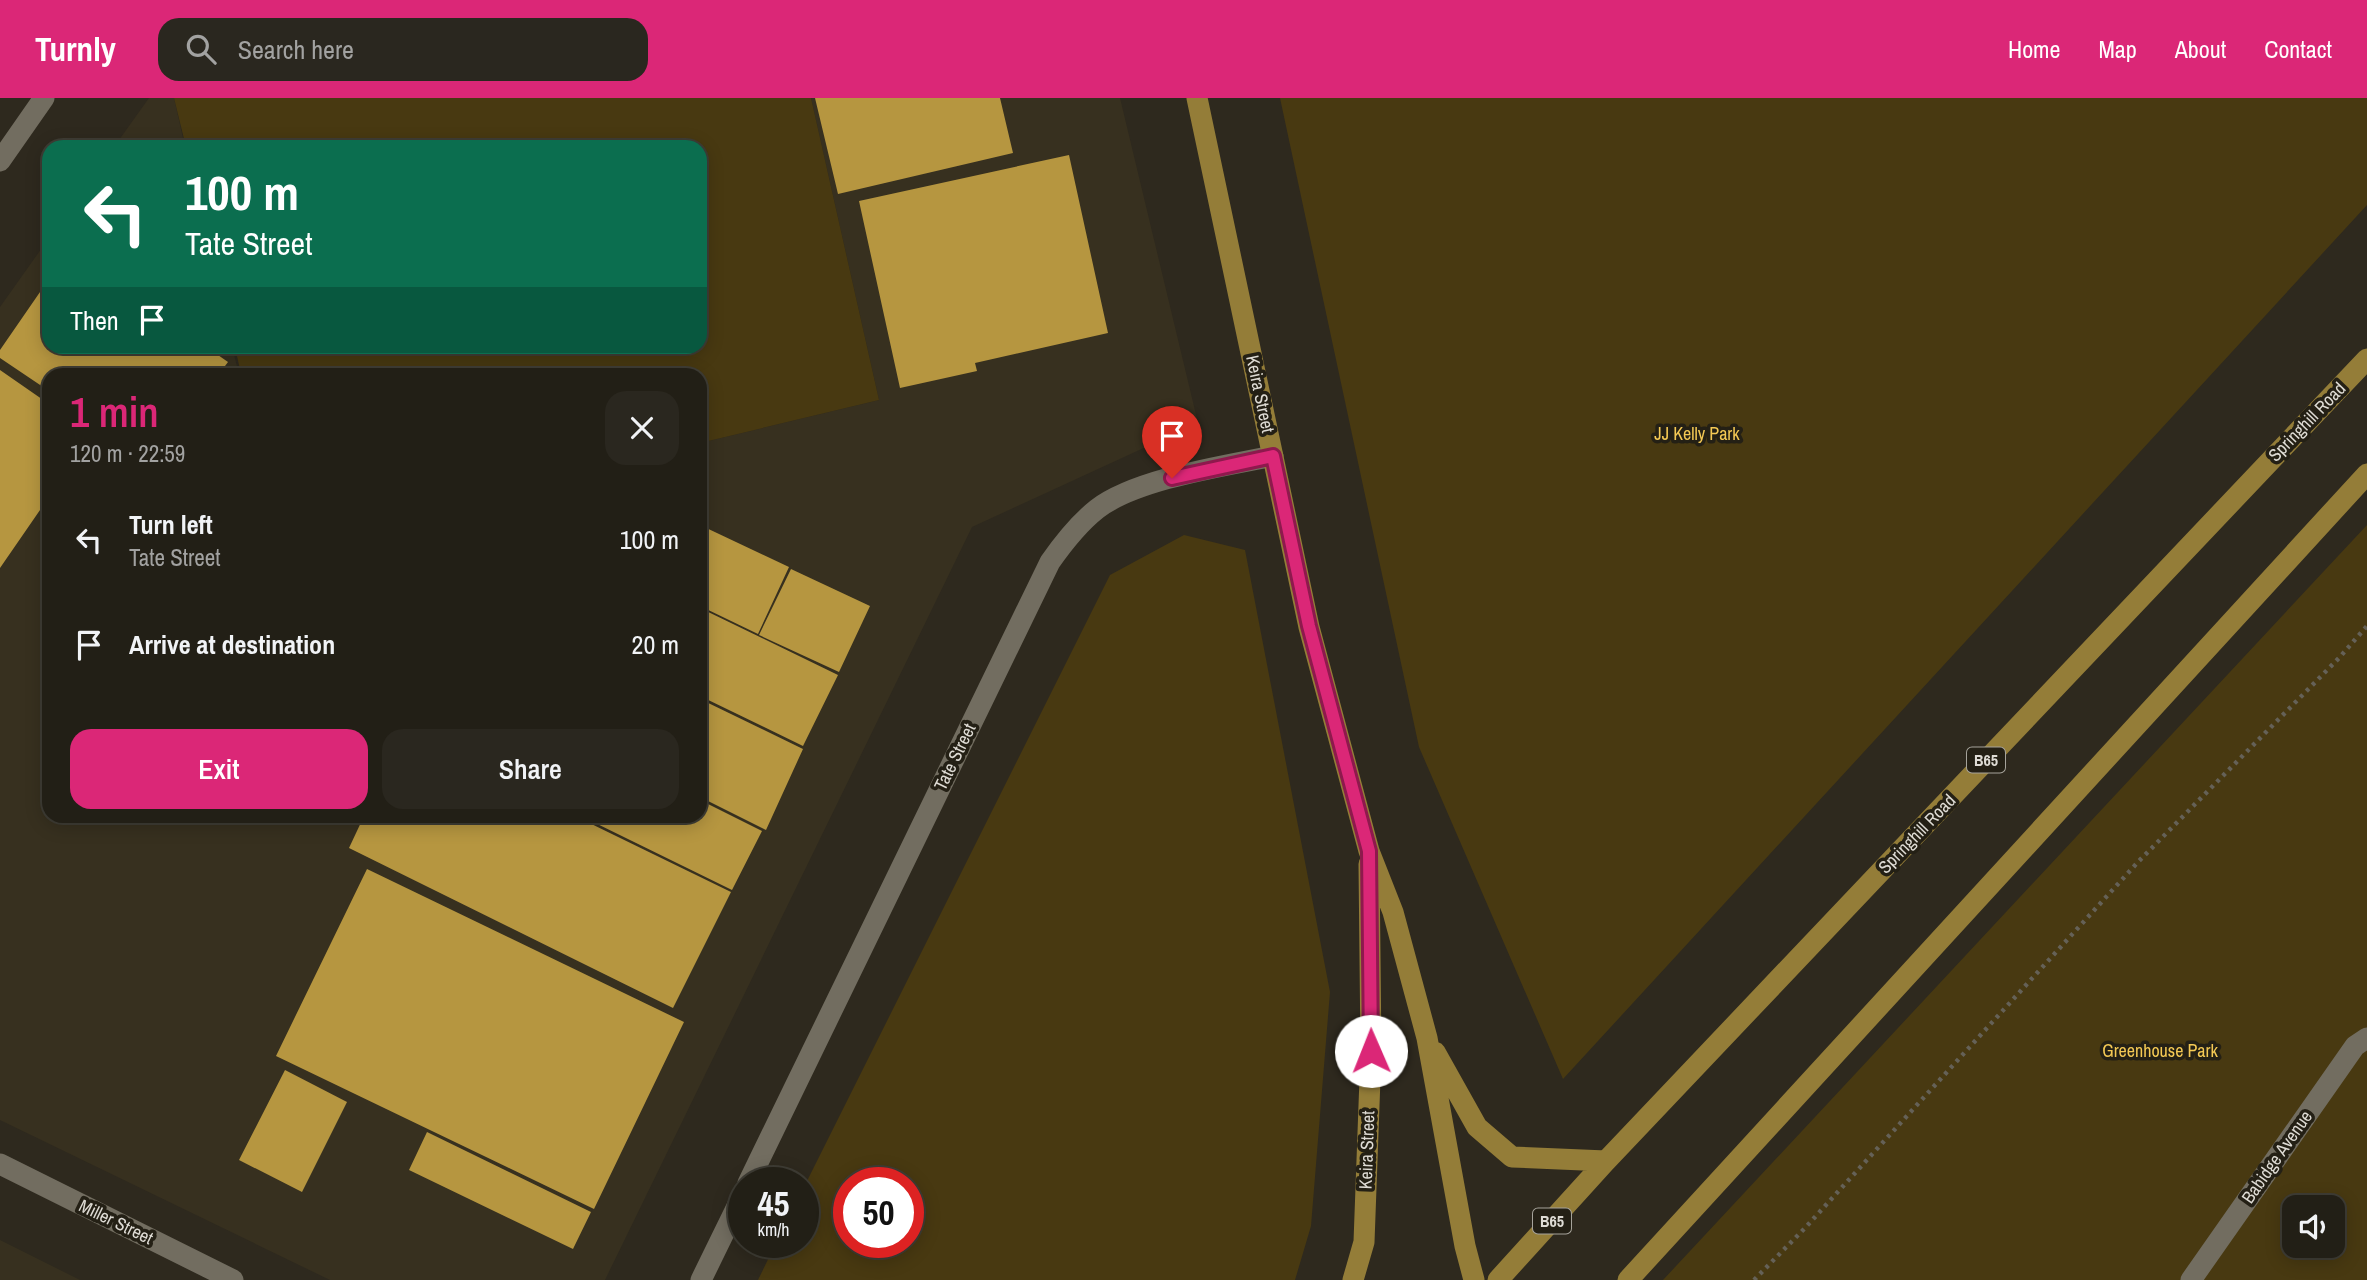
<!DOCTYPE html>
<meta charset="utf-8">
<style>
:root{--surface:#221f16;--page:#2a271f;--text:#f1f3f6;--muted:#a2a2a1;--line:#3f3d35;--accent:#db2777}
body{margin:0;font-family:"Archivo Narrow",sans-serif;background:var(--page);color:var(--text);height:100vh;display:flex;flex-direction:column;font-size:26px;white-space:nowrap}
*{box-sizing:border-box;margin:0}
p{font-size:23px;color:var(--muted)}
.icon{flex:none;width:38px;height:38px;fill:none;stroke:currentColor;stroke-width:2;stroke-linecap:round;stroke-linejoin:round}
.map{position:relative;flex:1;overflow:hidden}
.side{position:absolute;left:42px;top:270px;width:665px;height:455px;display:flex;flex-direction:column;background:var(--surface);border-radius:21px;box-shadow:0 4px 18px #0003,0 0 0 2px var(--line)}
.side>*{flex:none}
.top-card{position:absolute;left:42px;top:42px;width:665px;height:214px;border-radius:21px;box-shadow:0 4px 18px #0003,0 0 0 2px var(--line);background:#0b6e4f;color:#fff;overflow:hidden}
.fabs{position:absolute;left:2282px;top:1097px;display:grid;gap:14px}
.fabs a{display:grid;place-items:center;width:63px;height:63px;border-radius:14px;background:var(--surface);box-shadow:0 4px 18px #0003,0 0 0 2px var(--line);font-size:35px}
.speed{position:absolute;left:728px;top:1069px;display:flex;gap:14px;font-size:35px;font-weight:700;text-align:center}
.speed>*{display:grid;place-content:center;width:91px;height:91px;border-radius:50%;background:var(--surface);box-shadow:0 4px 18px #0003,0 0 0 2px var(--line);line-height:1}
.speed small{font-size:18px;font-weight:400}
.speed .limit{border:10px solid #d22;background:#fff;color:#111}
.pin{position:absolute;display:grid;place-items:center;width:60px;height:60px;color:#fff;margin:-72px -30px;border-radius:50% 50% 50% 0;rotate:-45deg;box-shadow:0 0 7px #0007}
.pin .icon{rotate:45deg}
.me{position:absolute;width:77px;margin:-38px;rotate:359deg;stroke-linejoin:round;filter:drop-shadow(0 0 5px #0008)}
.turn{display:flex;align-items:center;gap:24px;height:147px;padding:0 28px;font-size:32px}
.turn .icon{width:91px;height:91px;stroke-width:2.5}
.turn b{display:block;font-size:49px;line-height:60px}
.then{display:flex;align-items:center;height:66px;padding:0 28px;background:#0003;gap:14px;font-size:26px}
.round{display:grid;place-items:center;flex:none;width:74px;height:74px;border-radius:21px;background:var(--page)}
.head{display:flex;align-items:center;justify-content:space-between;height:119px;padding:0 28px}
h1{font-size:42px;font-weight:600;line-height:52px;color:var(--accent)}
.action{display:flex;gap:14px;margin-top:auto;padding:14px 28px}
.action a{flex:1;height:80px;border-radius:21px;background:var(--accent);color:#fff;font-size:28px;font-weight:600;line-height:80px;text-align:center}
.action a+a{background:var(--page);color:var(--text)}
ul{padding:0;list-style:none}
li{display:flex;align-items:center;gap:21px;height:105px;padding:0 28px}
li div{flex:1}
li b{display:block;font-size:26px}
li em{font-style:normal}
header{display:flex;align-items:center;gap:42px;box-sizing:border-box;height:98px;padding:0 35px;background:var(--accent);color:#fff}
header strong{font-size:33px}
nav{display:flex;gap:38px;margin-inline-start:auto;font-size:24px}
.search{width:490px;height:63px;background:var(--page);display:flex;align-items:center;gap:18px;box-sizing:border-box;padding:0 24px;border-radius:21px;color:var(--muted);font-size:26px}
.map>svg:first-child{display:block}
.built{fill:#37301f}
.green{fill:#483911;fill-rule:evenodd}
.building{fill:#b69640}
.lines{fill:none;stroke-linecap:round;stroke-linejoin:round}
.path{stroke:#656157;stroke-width:4.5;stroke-dasharray:3.5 5;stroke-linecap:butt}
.minor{stroke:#726d60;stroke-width:21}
.major{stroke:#947d38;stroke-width:21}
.route-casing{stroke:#8e194d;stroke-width:18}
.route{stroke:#db2777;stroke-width:12}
.labels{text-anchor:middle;stroke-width:7;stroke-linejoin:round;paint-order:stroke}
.shield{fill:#242015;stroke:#a6a39b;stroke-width:2}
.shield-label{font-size:16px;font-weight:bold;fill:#dedbd4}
.street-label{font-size:18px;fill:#dedbd4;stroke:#242015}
.park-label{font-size:18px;fill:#f4c954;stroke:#242015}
</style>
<header>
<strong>Turnly</strong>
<div class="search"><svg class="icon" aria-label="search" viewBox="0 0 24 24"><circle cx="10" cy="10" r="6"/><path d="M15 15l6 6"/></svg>Search here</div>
<nav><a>Home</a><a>Map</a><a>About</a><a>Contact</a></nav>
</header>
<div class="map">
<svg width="2367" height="1182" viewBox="0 0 2367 1182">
<rect width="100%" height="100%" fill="#2e291e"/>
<path class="built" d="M149,0H174L185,49H114Z
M811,0H1120L1198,325L972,429L605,1182H330L0,1022V209L49,140V248L232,249L239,276H49V718H700V345L879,302Z
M0,1142L80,1182H0Z"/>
<path class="green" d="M174,0H811L879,302L700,345V276H241L235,249L700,248V49H186Z
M1280,0H2367V107L1563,981L1419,649Z
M2367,427V1182H1663ZM2294,1110H2333V1148H2294Z
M1184,437L1245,452L1330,894L1311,1128L1295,1182H758L776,1145L803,1144V1091L1110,477ZM908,1085V1144H849V1085Z"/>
<path class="building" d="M815,0H1000L1013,55L838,96Z
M1069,57L1108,235L975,265L977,273L900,290L859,103Z
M49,181V248H205L228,264L219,276H49V293L0,260V252Z
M0,272L49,306V399L0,470Z
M700,427L789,469L758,536L700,508Z
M791,471L870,508L839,574L759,537Z
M700,510L838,577L803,648L700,598Z
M700,601L803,651L766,732L700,699Z
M700,702L762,733L732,792L581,718H700Z
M364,718H575L731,794L673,910L349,750Z
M367,771L684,924L594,1111L276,958Z
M285,972L347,1004L302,1094L239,1062Z
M427,1034L591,1114L573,1151L409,1072Z"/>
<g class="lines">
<path class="path" d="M1754,1182L1805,1130L2138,764L2339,560L2367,528"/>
<path class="minor" d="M0,63L44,0
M0,1066L233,1182
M748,1085L1050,464C1064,444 1078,426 1097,411C1136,381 1224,368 1273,358
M701,1182L744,1094
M2191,1182L2355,948L2367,940"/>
<path class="major" d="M1197,0L1309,529L1369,753L1393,814L1427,940L1465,1148L1474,1182
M1435,954L1477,1029L1512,1059L1606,1063
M1353,1182L1364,1144L1371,953L1369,766
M1498,1182L1606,1063L2367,261
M1628,1182L2367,376"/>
</g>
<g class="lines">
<defs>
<path id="route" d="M1172,380L1273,358L1309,528L1369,753L1371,953"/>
</defs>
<use href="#route" class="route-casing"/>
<use href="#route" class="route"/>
</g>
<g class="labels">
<g class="shield">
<rect x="1967" y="649.5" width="38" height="25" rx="5"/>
<rect x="1533" y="1110.5" width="38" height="25" rx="5"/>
</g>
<g class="shield-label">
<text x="1986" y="668">B65</text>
<text x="1552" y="1129">B65</text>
</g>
<g class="street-label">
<text transform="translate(1260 296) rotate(78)" y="6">Keira Street</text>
<text transform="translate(2307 324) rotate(-46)" y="6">Springhill Road</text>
<text transform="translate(955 659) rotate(-64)" y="6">Tate Street</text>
<text transform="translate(1917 736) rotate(-46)" y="6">Springhill Road</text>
<text transform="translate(1367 1052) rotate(-88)" y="6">Keira Street</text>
<text transform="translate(2277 1059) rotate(-55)" y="6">Babidge Avenue</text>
<text transform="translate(116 1124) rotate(26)" y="6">Miller Street</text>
</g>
<g class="park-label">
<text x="1697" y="342">JJ Kelly Park</text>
<text x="2160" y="959">Greenhouse Park</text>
</g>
</g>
</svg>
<div class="fabs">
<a><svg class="icon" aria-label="sound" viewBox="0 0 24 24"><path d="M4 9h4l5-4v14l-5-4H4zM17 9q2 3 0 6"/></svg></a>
</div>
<div class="speed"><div>45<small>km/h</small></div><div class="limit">50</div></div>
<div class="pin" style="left:1172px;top:380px;background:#d93025"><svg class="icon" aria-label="arrive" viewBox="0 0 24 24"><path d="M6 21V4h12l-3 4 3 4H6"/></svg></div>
<svg class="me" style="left:1371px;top:953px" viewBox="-20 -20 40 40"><circle r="19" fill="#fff"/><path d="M0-13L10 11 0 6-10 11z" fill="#db2777"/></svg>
<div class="top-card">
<div class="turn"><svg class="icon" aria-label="left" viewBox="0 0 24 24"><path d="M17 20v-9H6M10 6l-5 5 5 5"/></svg><div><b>100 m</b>Tate Street</div></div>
<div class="then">Then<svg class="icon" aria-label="arrive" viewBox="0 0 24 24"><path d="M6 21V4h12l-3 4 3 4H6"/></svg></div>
</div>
<section class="side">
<div class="head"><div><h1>1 min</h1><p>120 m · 22:59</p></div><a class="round"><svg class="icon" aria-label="close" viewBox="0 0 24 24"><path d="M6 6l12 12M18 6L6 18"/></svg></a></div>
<ul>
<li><svg class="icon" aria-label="left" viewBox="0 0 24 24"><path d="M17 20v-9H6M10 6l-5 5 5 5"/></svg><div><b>Turn left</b><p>Tate Street</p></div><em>100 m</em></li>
<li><svg class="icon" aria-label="arrive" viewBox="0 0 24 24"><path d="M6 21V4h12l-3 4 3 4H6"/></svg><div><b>Arrive at destination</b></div><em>20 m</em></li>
</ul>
<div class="action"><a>Exit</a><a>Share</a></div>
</section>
</div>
